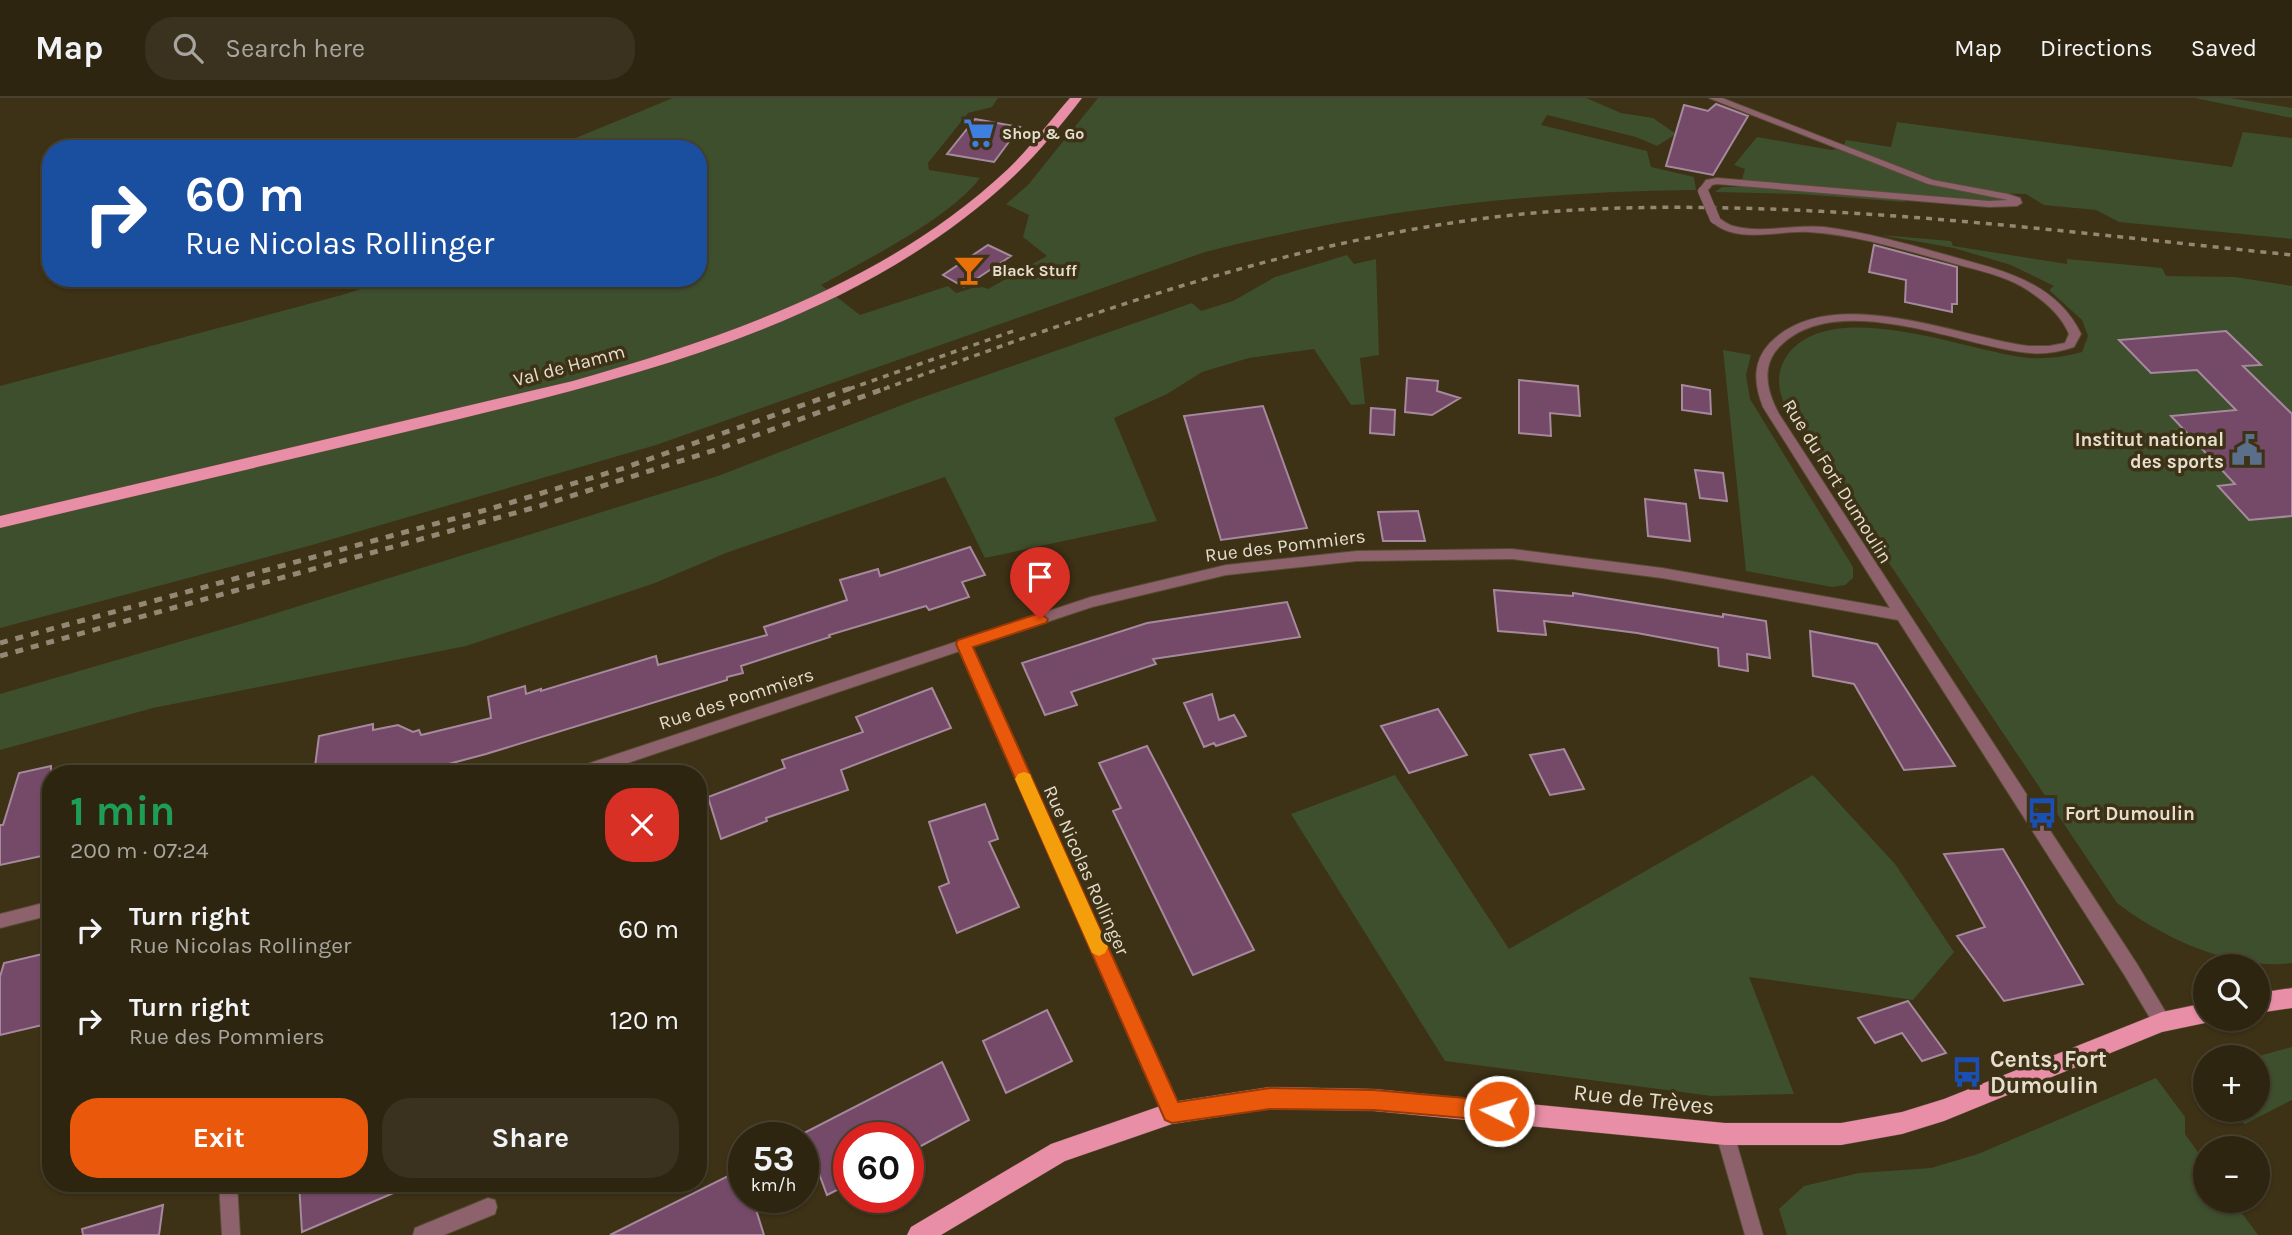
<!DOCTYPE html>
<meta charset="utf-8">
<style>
:root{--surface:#2e2510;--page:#3a311e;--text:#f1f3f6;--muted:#a7a59f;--line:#494230;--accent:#ea580c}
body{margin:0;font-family:Karla,sans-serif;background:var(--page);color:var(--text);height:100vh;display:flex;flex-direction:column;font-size:26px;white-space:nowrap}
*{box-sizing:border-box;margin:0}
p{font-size:23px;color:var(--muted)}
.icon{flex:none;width:38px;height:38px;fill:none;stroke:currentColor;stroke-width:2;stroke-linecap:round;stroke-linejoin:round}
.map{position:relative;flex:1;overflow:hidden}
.side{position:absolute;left:42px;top:667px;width:665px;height:427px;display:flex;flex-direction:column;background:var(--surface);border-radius:28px;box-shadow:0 2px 5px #0004,0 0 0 2px var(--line)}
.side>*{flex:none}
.guide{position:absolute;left:42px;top:42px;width:665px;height:147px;border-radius:28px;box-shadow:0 2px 5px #0004,0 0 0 2px var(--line);background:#1a4fa0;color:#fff;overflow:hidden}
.controls{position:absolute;left:2193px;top:856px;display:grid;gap:14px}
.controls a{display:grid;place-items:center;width:77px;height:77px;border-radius:50%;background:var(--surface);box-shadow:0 2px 5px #0004,0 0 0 2px var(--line);font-size:35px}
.speed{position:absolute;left:728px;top:1024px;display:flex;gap:14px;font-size:35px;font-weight:700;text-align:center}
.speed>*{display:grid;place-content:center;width:91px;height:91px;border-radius:50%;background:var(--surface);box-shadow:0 2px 5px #0004,0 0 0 2px var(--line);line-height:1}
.speed small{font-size:18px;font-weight:400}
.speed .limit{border:10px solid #d22;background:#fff;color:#111}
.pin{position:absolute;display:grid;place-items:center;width:60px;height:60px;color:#fff;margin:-72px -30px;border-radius:50% 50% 50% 0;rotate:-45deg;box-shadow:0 0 7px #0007}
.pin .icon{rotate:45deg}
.me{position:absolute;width:77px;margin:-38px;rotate:275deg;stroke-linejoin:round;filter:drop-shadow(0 0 5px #0008)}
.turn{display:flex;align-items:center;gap:24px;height:147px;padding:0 28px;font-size:32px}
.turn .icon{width:91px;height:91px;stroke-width:2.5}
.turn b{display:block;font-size:49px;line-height:60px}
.round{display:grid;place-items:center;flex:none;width:74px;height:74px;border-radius:28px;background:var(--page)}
.headline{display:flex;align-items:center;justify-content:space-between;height:119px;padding:0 28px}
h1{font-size:42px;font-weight:700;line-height:52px;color:#1e9e55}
.action{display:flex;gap:14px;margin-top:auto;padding:14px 28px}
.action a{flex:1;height:80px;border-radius:28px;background:var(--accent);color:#fff;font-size:28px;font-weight:700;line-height:80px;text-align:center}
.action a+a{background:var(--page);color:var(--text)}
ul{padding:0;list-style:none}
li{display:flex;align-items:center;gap:21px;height:91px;padding:0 28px}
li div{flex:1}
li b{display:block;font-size:26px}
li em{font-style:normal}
header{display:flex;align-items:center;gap:42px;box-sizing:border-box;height:98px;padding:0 35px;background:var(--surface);border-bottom:2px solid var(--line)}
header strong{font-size:33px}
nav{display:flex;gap:38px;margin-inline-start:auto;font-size:24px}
.search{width:490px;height:63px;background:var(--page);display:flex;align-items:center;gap:18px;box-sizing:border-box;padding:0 24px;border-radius:28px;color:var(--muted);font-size:26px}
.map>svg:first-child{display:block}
.green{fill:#3e4f2e}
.building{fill:#744a68;stroke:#a6899d;stroke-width:2}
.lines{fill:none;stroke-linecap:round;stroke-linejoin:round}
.street-casing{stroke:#584d33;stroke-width:2}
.primary-casing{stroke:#584d33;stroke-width:1}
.street{fill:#8e626d;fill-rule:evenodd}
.primary{fill:#e88ea6;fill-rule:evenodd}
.rail-far1{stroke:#928873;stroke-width:3.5;stroke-dasharray:6 6;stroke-linecap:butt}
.rail{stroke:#928873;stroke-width:5;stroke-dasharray:8 8;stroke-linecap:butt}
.street-bridge-casing{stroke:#584d33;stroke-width:11;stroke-linecap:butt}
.street-bridge{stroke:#8e626d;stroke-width:10}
.route{fill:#ea580c;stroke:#983908;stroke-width:2}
.slow{fill:#f59e0b}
.labels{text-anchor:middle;stroke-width:7;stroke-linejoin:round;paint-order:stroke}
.far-poi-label{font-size:16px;font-weight:bold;fill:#e6dece;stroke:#3d3116;text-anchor:start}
.street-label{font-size:19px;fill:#e6dece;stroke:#3d3116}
.poi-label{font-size:19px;font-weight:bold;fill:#e6dece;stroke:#3d3116;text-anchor:end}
.near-poi-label{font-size:23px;font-weight:bold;fill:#e6dece;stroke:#3d3116;text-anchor:start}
.near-street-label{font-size:23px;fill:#e6dece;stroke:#3d3116}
</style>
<header>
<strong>Map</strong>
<div class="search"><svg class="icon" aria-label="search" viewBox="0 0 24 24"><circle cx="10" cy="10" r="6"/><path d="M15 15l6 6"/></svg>Search here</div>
<nav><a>Map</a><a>Directions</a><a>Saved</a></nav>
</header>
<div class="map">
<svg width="2292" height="1137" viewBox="0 0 2292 1137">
<rect width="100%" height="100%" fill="#3d3116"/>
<path class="green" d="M673,0H998L992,9L968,15L928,65L929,72L980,80C950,120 866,162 821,187L860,217L948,188L956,195L979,188L988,191L1047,158L1023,139L1029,117L1006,106L1028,87L1098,0H1586L1621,15L1653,20L1676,36L1657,48L1636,39L1547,17L1541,27L1647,53L1651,69L1694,79L1696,92C1529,93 1367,113 1205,154L656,347L312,447L0,530V288L342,197L394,180H698V51H549Z
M2195,0H2230L2292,10V20Z
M1897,24L2232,69L2243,34L2292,40V141L2119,124L2096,112L2044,107L2026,96L1991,95L2017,105L1904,100L1905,104L1800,96L1715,94L1722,89H1765L1741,85L1745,71L1734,67L1757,39L1832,52L1843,49L1846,42L1891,49Z
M1880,137L1951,143L1953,148L2067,166V161L2162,170L2166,178L2235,179L2292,188V865C2234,873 2162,840 2117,805L1789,316C1778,295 1774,276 1788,256C1834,197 1968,254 2029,260C2048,261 2064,259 2082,254L2088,238L2082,222L2049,192L2054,188L2011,167L1954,150Z
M1347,157L1354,166L1376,161L1379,257L1360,260L1365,306L1351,307L1314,251L1249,260L1202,274L1167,296L1114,320L1157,423L985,460L945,379L726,455L655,485L466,548L153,610L0,652V596L244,525L718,378L915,302L1192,205L1201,213L1233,203L1275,179Z
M1723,252L1751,257L1746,277L1750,301L1853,469V480L1845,487L1832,489L1746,473Z
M1395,677L1509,851L1813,677L1895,766L1954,854L1913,902L1749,879L1794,996L1712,998L1445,963L1291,716Z
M2292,949V1002L2245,1026L2225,1014L2223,1012H2258V959H2255Z
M2156,980L2185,1019V1036L2205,1064V1102L2233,1103L2258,1137H1787L1779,1111L1804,1088L1859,1075L1931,1070L1978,1056Z"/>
<path class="building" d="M1716,6L1748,18L1713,77L1666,68L1684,7L1708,13Z
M975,21L1020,29L994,64L947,56Z
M988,147L1011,158L964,189L943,177Z
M1874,147L1957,169V206H1952V214L1905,204L1906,182L1869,174Z
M2226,233L2261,267L2243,268L2292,316V418L2249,422L2218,388L2235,386L2171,318L2236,312L2197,272L2151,275L2119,242Z
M1407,280L1438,283L1437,293L1460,300L1432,317L1405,314Z
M1519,282L1578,288L1580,318L1550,315L1551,338L1519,335Z
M1682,287L1710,292L1711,316L1682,312Z
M1263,308L1307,430L1221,442L1184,318Z
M1371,310L1395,312L1394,337L1370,335Z
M1695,372L1723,375L1727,403L1700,400Z
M1645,401L1686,406L1690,443L1648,438Z
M1418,413L1425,443H1383L1378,414Z
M970,449L985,477L962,484L969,499L929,512L926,508L829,537L830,539L741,568L743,575L727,579V582L486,656L411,676H314L319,638L373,626V632L398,627L413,634L419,632L421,637L491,620L488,599L525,588L526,596L541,591V593L656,558L658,567L767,537L764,529L847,502L840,482L878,471L880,478Z
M1494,492L1573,498V495L1723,519V516L1766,523L1770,560L1747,556L1748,573L1719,568L1718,550L1637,535L1544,523L1546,537L1498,533Z
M1287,504L1300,539L1153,561L1156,566L1071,594L1077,607L1045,617L1022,565L1147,525Z
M1810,533L1877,546L1955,668L1904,672L1854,586L1813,578Z
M932,590L951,630L841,672L848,692L766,720L767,723L721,741L708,699L785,670L782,662L863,634L856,619Z
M1212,596L1219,622L1234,617L1246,638L1216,648L1214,645L1204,649L1184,605Z
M1438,611L1467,657L1409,675L1381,628Z
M1147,648L1254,852L1193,877L1113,713L1121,710L1099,665Z
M1564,651L1584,691L1550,697L1530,657Z
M51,668V756L0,767V727H3L19,675Z
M985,706L998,741L989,744L1019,809L957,835L939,789L949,785L929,724Z
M2003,751L2083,886L2004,903L1957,838L1985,829L1944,756Z
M51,854V925L0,937V879L4,865Z
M1908,903L1946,955L1922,963L1902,935L1875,945L1858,920Z
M1047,912L1072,963L1006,995L983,943Z
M942,964L969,1022L908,1055V1040H849V1086L827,1097L804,1035Z
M744,1070V1099H752L764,1137H610Z
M299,1085H417L302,1134Z
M163,1107L159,1137H83L82,1131Z"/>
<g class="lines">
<defs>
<path id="street" d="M1709,0H1722L1933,82L2008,96L2020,100L2022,105L2017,108L1989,109L1717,86L1712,87L1706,95H1700L1698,93L1706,82L1717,80L1989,103L2008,102L1928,86Z
M1715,118C1722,121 1726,126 1733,128C1762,136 1794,126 1824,129C1864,134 1904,145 1943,156C1995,171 2055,181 2081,236L2074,249C2056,255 2040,257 2021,254C1955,245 1836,192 1780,248C1760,268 1767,294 1779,316L2137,866L2168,918L2171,924L2168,930L2162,932L2156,930L2125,878L1898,522L1662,480L1512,461L1357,463L1226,477L1092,509L972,549L1178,1009L1181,1015L1178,1021L1172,1024L1166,1021L960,553L595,676H568L570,672L575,670L1091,499L1226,467L1357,453L1512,451L1662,470L1890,510L1763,309C1754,286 1752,264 1770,245C1830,183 1957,239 2029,248H2049L2065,245L2069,236C2060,215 2041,200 2021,188C1997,175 1971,171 1945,163C1901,151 1856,137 1809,134C1779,132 1736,147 1711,123V119Z
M51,803V817L0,830V816Z
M1725,1027L1731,1030L1734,1036L1763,1137H1745L1716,1036L1719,1030Z
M219,1085H237L240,1137H222Z
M488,1100L495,1102L497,1109L495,1116L444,1137H413L415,1130Z"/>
<path id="primary" d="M1070,0H1082C1062,26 1039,54 1015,77C850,233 615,283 401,335C267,367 134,398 0,430V418L573,283C728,238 886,185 1007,72C1030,50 1049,24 1070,0Z
M2292,890V910L2258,915V895Z
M2205,905V920H2213L2205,925L2162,934L1944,1023L1902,1036L1841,1047H1725L1374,1013L1270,1011L1172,1026L1065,1063L941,1137H907L911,1129L1051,1046L1172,1004L1270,989L1374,991L1725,1025H1841L1902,1014L1944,1001L2162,914Z"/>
</defs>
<use href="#street" class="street-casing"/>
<use href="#primary" class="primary-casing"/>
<use href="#street" class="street"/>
<use href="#primary" class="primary"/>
<path class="rail-far1" d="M849,291L1016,232
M884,291C1076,220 1268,150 1472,122C1557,110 1645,108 1731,110C1919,114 2105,138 2292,157"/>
<path class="rail" d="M0,545L493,410L624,370L854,289
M0,558L540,408L718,351L889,289"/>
<defs>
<path id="street-bridge" d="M1703,93L1715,121"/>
</defs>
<use href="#street-bridge" class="street-bridge-casing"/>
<use href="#street-bridge" class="street-bridge"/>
</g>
<path class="route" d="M1040,515L1048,521L1046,525L973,549L1178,1004L1270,990L1374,992L1499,1003L1506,1006L1509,1013L1506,1020L1499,1023L1374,1012L1270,1011L1172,1025L1165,1022L956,546L958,542Z"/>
<path class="slow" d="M1024,674L1030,676L1032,681L1105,843L1108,849L1105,855L1099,858L1092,855L1015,681L1018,676Z"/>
<defs>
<symbol id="supermarket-bare" viewBox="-9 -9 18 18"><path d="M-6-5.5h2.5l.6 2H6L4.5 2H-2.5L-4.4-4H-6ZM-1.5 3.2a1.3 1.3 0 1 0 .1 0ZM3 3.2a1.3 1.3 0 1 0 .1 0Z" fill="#3f7fe0" stroke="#3d3116" stroke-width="2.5" paint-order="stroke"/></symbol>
<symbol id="bar-bare" viewBox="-9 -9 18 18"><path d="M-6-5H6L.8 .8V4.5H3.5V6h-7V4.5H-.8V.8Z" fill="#e8710a" stroke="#3d3116" stroke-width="2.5" paint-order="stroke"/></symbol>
<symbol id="civic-bare" viewBox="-9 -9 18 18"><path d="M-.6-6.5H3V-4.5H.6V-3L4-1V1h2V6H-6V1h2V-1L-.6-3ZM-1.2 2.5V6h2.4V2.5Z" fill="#5c6f8a" stroke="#3d3116" stroke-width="2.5" paint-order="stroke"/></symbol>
<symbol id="bus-bare" viewBox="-9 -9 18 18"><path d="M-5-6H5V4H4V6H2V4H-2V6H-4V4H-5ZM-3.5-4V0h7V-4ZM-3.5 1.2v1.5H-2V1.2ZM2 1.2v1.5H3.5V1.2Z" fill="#1a4fb4" stroke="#3d3116" stroke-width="2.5" paint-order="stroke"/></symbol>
</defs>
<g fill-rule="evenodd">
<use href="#supermarket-bare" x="957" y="13" width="44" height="44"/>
<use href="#bar-bare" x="947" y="150" width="44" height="44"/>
<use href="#civic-bare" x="2225" y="330" width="44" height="44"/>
<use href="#bus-bare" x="2020" y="693" width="44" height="44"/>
<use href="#bus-bare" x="1945" y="952" width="44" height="44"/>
</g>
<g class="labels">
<g class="far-poi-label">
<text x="1002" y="41">Shop &amp; Go</text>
<text x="992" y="178">Black Stuff</text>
</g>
<g class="street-label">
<text transform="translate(569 267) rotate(-15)" y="7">Val de Hamm</text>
<text transform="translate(1838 383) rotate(58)" y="7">Rue du Fort Dumoulin</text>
<text transform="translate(1285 447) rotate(-7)" y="7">Rue des Pommiers</text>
<text transform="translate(736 600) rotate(-18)" y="7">Rue des Pommiers</text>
<text transform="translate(1087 772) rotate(66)" y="7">Rue Nicolas Rollinger</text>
</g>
<g class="poi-label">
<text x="2224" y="348">Institut national<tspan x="2224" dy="22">des sports</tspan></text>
<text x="2065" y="722" text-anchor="start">Fort Dumoulin</text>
</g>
<g class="near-poi-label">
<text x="1990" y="969">Cents, Fort<tspan x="1990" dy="26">Dumoulin</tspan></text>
</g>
<g class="near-street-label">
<text transform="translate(1644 1001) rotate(6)" y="8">Rue de Trèves</text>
</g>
</g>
</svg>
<div class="controls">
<a><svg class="icon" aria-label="search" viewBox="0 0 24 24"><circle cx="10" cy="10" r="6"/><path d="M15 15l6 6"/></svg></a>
<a>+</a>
<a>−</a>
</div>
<div class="speed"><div>53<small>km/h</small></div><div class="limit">60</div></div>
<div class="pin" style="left:1040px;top:521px;background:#d93025"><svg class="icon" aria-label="arrive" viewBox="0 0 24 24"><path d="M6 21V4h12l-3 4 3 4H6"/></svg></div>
<svg class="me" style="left:1499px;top:1013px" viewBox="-20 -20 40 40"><circle r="17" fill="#ea580c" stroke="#fff" stroke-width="3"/><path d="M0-11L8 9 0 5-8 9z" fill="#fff"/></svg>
<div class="guide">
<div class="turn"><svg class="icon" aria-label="right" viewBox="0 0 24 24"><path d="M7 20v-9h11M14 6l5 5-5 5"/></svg><div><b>60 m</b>Rue Nicolas Rollinger</div></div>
</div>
<section class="side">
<div class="headline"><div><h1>1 min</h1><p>200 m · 07:24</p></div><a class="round" style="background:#d93025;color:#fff"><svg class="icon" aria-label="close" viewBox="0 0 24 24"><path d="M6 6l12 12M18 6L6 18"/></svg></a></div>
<ul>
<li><svg class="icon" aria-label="right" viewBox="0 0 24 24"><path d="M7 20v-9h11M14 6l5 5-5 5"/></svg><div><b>Turn right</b><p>Rue Nicolas Rollinger</p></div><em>60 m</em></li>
<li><svg class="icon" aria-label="right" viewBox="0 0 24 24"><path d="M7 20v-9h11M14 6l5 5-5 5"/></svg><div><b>Turn right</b><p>Rue des Pommiers</p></div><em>120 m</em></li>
</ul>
<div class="action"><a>Exit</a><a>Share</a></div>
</section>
</div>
